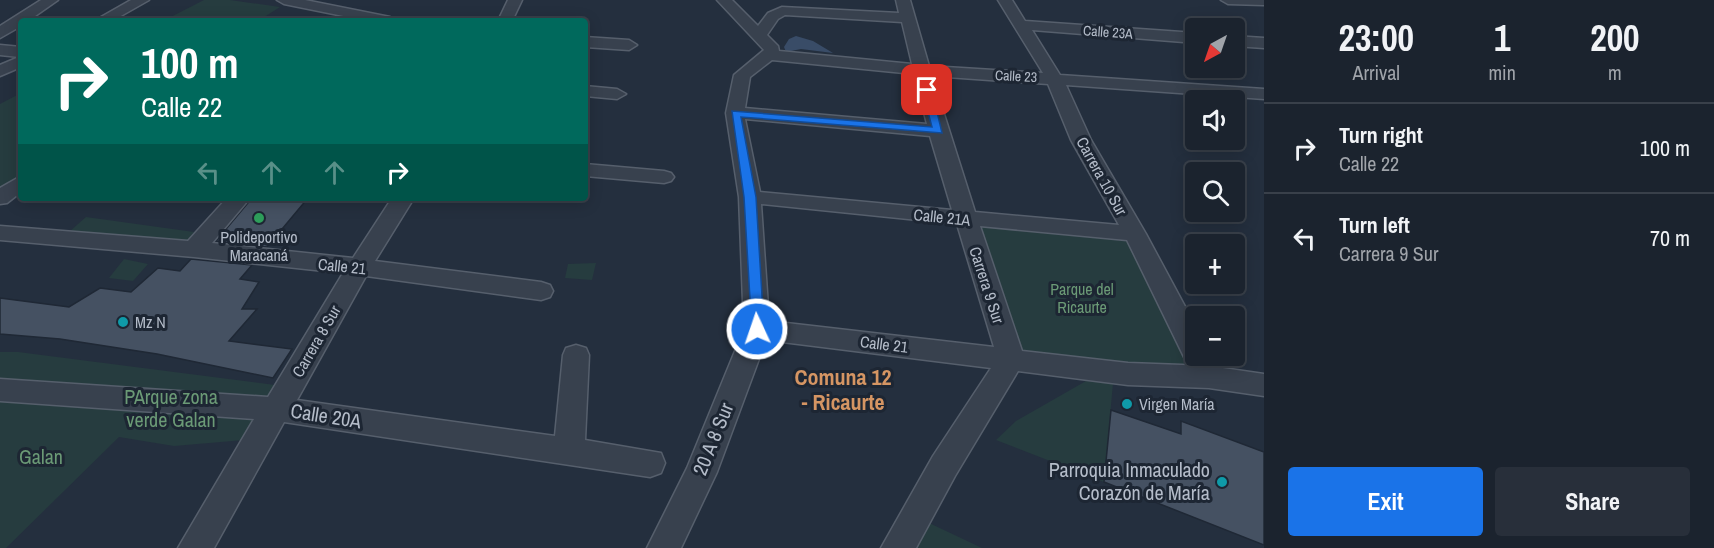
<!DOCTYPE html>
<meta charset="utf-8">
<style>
:root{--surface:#1b232e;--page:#282f3a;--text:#f1f3f6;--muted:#a0a4aa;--line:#39404a;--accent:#1a73e8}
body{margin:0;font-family:"Archivo Narrow",sans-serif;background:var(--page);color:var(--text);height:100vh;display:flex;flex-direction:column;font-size:22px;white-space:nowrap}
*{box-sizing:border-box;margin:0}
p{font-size:20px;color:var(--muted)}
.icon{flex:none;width:33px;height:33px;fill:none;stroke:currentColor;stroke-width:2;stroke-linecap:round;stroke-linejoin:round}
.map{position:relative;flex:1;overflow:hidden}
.side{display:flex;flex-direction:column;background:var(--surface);width:450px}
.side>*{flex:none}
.banner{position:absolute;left:18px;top:18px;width:570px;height:183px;border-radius:6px;box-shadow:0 3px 15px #0003,0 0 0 2px var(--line);background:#00695c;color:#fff;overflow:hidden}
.needle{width:39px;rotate:220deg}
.tools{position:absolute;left:1185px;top:18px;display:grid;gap:12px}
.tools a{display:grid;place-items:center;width:60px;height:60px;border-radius:6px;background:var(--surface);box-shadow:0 3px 15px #0003,0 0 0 2px var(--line);font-size:30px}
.pin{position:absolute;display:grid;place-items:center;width:51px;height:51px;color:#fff;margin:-26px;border-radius:12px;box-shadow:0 3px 9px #0006}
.me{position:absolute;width:66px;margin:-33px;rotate:357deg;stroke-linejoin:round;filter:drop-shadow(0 0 4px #0008)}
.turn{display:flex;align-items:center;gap:21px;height:126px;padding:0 24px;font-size:27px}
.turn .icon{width:78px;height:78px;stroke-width:2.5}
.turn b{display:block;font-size:42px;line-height:51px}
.lanes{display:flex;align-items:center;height:57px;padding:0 24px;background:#0003;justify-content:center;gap:30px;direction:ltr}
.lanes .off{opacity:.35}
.eta{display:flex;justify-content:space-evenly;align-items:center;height:102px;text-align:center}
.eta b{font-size:36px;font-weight:700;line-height:42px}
.primary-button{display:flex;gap:12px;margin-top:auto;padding:12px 24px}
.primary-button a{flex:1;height:69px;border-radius:6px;background:var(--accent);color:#fff;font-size:24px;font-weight:700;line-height:69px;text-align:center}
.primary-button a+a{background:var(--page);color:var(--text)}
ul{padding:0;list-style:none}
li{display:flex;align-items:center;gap:18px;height:90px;padding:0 24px;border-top:2px solid var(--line)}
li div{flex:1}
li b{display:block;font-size:22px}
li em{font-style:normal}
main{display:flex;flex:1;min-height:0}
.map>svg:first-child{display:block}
.green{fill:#263c3f}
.water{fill:#394c67}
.building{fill:#455162;stroke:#1f2835;stroke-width:1.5}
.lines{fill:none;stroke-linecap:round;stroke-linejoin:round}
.minor-casing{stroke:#565f6c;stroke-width:3}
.minor{fill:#38414e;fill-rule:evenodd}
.route{fill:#1a73e8;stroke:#114b97;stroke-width:1.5}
.leisure-dot{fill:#2e9e5b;stroke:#1d2633;stroke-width:2}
.culture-dot{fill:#0f9aa8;stroke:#1d2633;stroke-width:2}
.labels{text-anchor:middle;stroke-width:6;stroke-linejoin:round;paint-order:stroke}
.far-street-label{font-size:14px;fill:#b4bcc9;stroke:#1d2633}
.street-label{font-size:16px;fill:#b4bcc9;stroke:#1d2633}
.poi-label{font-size:16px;fill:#b4bcc9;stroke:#1d2633;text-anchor:start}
.park-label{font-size:16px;fill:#6b9a76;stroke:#1d2633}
.near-park-label{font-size:20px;fill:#6b9a76;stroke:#1d2633}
.near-street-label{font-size:20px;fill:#b4bcc9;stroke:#1d2633}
.near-poi-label{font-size:20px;fill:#b4bcc9;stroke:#1d2633;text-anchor:end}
.district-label{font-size:22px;font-weight:bold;fill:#d59563;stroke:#1d2633}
</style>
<main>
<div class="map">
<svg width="1264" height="548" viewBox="0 0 1264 548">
<rect width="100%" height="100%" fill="#242f3e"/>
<path class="green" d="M204,0H230L280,7L258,21H163Z
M21,93V177L0,191V104Z
M86,217L194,232L185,243L69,232Z
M973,224L1127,241L1134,246L1199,372L1017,353Z
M124,259L148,264L133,281L109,278Z
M596,263L592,280L565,278L568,264Z
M0,352H18L275,385L244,440L174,446L119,437L6,548H0Z
M1086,381L1113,383L1104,482L996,440L1016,421Z
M927,522L982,548H912Z"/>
<path class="water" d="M796,36L813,41L833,53L801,49L786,52L784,47L789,39Z"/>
<path class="building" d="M252,198H308L267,247L216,241Z
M191,259L252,265L240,279L259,282L242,309H257L229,341L292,349L273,378L157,354L60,339L0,334V298L69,307L100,288L131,292L158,268L180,271Z
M1111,410L1181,434V421L1264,452V545L1104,482Z"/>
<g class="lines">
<defs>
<path id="minor" d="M41,0H58L28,21H21V26L0,38V26Z
M131,0H149L112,21H94Z
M277,0H305L390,17L397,21H368L284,4Z
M508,0H522L512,21H498Z
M717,0H732L758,26L768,13L782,7L899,13L896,0H910L929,66L1043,73L998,0H1012L1025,21L1196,33V43L1032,30L1060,75L1264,89V99L1066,85L1091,140L1146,234L1196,327V356H1209L1206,361L1196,364L1186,361L1127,240L980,226L1022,351L1128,363L1209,366L1264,374V396L1209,388L1128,385L1018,371L955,476L916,548H881L933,456L991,368L766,340L717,472L681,548H647L687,468L744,329L739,197L726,113L734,75L764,50ZM785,15L902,22L912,64L779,51L778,46L767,35L778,19ZM772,60L914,74L927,124L745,108L750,77ZM932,76L1048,84L1071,140L1119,225L975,212ZM745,119L930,136L952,210L760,192ZM761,204L957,224L994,347L769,321Z
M1221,0H1264V5L1228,4Z
M1234,36L1264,38V48L1234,46Z
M585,37L629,40L637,45L629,50L585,47Z
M0,45L21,47V67L0,76V65L19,57L0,55Z
M585,86L617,89L626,94L617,99L585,96Z
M585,164L664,171L671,173L674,177L671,181L664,183L585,176Z
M21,176V192L7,203L0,204V188Z
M227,198H250L212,243L353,258L392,198H414L375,261L541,282L550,285L553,291L550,297L541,300L366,276L297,400L555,436L563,355L566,348L576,345L586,348L589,355L585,440L661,453L665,463L661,473L650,477L284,422L214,548H178L254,419L0,401V379L268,397L343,273L194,257L0,240V226L188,241Z"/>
</defs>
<use href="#minor" class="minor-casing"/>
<use href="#minor" class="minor"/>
</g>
<path class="route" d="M927,88L932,90L942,133L741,117L756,197L764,329L757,334L752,333L744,197L732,111L932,127L922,90Z"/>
<circle class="leisure-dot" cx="259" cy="218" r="6"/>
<g class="culture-dot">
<circle cx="123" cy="322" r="6"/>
<circle cx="1127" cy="404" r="6"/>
<circle cx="1222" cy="482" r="6"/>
</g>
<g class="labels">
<g class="far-street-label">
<text transform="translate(1108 32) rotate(4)" y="5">Calle 23A</text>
<text transform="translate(1016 76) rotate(3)" y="5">Calle 23</text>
</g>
<g class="street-label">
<text transform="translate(1102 176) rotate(61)" y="6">Carrera 10 Sur</text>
<text transform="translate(942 217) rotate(6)" y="6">Calle 21A</text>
<text transform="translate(342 266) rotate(6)" y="6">Calle 21</text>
<text transform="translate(987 285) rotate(72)" y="6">Carrera 9 Sur</text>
<text transform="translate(316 341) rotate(-60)" y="6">Carrera 8 Sur</text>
<text transform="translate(884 344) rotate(7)" y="6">Calle 21</text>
</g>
<g class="poi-label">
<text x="259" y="243" text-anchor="middle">Polideportivo<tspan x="259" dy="18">Maracaná</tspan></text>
<text x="135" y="328">Mz N</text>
<text x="1139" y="410">Virgen María</text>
</g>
<g class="park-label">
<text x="1082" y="295">Parque del<tspan x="1082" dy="18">Ricaurte</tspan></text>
</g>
<g class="near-park-label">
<text x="171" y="404">PArque zona<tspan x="171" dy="23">verde Galan</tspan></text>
<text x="41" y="464">Galan</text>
</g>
<g class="near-street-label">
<text transform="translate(326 416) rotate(9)" y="7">Calle 20A</text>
<text transform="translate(713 439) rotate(-68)" y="7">20 A 8 Sur</text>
</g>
<g class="near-poi-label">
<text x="1210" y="477">Parroquia Inmaculado<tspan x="1210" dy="23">Corazón de María</tspan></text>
</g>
<g class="district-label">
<text x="843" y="385">Comuna 12<tspan x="843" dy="25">- Ricaurte</tspan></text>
</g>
</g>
</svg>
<div class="tools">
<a><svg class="needle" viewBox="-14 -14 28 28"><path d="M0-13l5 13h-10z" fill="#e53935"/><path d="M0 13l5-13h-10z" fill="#a0a4aa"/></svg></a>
<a><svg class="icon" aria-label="sound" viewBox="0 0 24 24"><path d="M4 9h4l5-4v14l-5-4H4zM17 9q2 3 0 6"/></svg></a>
<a><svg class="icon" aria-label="search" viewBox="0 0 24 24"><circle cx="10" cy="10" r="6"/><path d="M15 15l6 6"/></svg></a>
<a>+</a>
<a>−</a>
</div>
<div class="pin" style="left:927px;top:90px;background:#d93025"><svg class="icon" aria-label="arrive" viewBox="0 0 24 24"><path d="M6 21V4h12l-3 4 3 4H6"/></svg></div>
<svg class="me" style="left:757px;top:329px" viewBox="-20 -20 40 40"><circle r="17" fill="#1a73e8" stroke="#fff" stroke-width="3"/><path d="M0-11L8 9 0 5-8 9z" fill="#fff"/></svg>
<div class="banner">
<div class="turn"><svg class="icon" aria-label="right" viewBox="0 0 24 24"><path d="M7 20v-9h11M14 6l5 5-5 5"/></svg><div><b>100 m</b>Calle 22</div></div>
<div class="lanes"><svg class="icon off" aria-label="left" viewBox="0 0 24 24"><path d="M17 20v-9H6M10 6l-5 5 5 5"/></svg><svg class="icon off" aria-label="ahead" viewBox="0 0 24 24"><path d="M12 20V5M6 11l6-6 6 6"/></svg><svg class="icon off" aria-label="ahead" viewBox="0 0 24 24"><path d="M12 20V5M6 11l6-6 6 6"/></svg><svg class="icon" aria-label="right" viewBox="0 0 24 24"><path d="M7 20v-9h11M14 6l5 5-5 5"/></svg></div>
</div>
</div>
<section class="side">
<div class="eta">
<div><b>23:00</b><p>Arrival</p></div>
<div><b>1</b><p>min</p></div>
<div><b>200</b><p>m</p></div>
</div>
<ul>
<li><svg class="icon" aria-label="right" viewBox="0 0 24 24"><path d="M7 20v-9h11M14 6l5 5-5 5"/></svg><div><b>Turn right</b><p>Calle 22</p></div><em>100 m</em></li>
<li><svg class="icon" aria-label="left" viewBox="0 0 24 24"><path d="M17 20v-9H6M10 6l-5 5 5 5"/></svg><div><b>Turn left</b><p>Carrera 9 Sur</p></div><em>70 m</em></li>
</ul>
<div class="primary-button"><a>Exit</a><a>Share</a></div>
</section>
</main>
